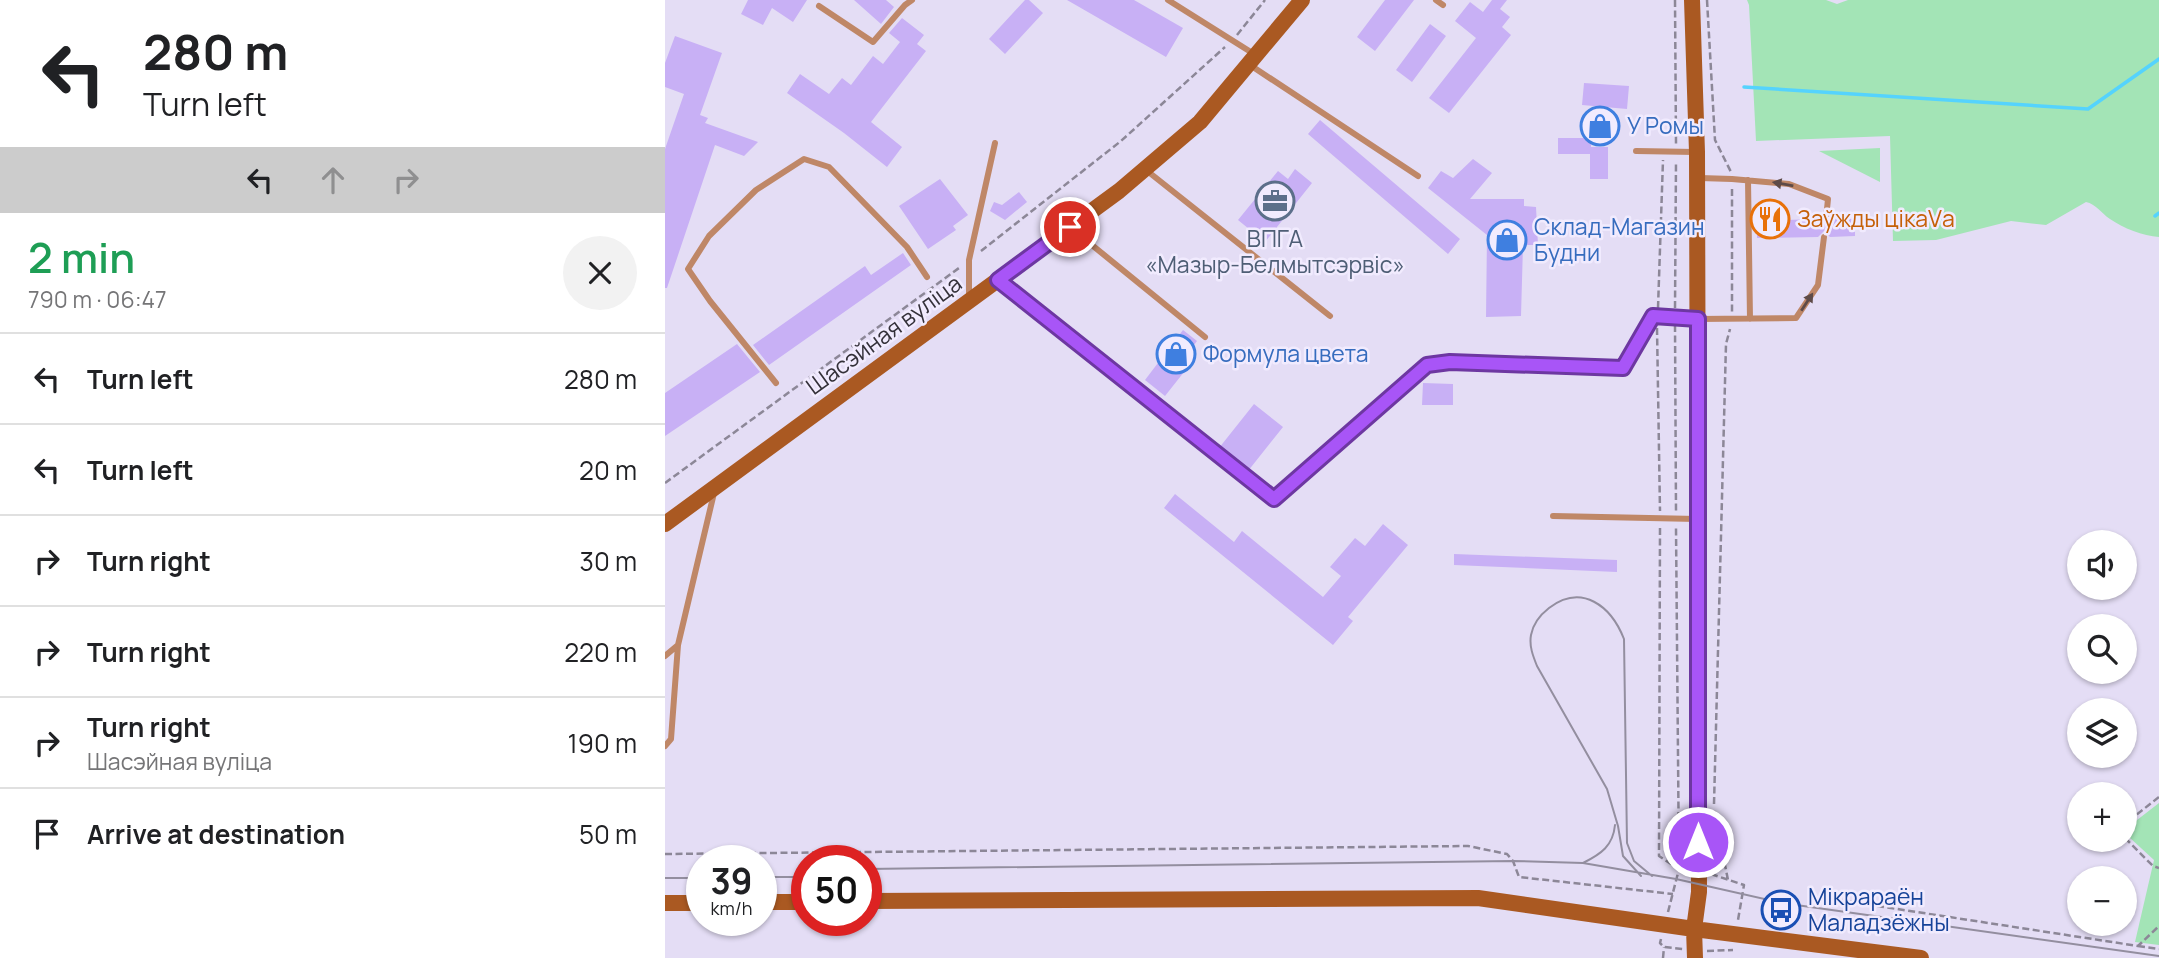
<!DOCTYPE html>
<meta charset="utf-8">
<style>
:root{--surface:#fff;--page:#f2f2f2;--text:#202124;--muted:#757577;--line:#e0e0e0}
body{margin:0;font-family:Manrope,sans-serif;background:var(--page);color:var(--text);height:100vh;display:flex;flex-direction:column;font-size:26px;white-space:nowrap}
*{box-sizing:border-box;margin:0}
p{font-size:23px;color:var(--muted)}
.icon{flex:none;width:38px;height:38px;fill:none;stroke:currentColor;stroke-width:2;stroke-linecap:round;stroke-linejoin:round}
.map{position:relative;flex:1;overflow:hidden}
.panel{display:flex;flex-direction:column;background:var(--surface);width:665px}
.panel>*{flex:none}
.guide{background:#fff;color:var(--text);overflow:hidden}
.controls{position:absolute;left:1402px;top:530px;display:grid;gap:14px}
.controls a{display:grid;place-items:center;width:70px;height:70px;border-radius:50%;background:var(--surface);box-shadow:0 2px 5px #0004;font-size:35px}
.speed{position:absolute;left:21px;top:845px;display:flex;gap:14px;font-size:35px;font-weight:700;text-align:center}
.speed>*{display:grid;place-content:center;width:91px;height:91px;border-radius:50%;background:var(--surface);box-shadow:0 2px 5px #0004;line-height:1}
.speed small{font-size:18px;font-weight:400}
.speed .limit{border:10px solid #d22;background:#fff;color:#111}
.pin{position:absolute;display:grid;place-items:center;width:60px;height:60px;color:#fff;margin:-30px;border:4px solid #fff;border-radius:50%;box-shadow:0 2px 7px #0007}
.me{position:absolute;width:77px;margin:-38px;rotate:0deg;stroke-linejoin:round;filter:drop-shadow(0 0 5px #0008)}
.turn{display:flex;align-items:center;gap:24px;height:147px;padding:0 28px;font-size:32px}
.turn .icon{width:91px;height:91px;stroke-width:2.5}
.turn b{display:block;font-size:49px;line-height:60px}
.lanes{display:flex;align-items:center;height:66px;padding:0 28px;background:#0003;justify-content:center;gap:35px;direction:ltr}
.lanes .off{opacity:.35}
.round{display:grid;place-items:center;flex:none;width:74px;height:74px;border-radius:37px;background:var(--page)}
.headline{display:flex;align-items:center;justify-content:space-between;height:119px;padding:0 28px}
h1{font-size:42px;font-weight:600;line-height:52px;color:#1e9e55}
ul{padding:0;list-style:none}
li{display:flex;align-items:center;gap:21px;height:91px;padding:0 28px;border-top:2px solid var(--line)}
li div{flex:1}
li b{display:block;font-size:26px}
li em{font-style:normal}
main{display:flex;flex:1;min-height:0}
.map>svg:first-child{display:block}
.green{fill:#a3e4b6}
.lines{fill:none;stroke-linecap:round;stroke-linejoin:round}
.stream{stroke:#55d3fd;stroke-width:3.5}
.building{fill:#c8b0f5}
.path{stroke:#8c8797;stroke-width:2.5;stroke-dasharray:7 3.5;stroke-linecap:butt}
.lane{stroke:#bf8767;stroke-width:6}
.secondary{stroke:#aa5922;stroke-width:16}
.tram{stroke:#938e9f;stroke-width:2}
.oneway{fill:#5e4b48}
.route-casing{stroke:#6d37a1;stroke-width:18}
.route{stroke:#a855f7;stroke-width:12}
.labels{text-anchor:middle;stroke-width:5;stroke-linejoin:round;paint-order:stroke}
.shop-label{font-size:23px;fill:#366cbe;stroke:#f1ebfe;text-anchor:start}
.food-label{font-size:23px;fill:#c56008;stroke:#f1ebfe;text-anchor:start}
.service-label{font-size:23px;fill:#4e5e75;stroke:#f1ebfe}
.street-label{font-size:23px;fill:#34313a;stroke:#f1ebfe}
.transit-label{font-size:23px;fill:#164399;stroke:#f1ebfe;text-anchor:start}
</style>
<main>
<section class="panel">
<div class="guide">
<div class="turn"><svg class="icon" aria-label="left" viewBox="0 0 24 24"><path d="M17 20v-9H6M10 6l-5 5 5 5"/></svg><div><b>280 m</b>Turn left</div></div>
<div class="lanes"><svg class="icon" aria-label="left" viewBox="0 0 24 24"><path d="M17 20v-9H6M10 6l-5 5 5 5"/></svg><svg class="icon off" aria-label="ahead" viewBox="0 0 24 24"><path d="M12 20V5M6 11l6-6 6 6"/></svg><svg class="icon off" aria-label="right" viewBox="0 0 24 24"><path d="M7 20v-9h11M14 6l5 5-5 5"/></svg></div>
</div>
<div class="headline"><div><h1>2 min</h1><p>790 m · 06:47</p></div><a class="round"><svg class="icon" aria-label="close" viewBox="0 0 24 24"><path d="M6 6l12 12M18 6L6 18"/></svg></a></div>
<ul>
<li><svg class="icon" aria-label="left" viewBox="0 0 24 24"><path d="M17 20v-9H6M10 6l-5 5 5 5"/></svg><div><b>Turn left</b></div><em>280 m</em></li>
<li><svg class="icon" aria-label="left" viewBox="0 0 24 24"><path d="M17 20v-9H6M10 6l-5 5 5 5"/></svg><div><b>Turn left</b></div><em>20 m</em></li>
<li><svg class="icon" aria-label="right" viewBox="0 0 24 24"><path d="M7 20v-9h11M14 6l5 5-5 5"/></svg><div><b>Turn right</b></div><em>30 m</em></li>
<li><svg class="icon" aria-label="right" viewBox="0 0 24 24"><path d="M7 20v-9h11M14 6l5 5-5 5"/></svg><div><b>Turn right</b></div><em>220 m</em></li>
<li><svg class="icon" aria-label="right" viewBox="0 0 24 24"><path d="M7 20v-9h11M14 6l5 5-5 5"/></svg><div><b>Turn right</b><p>Шасэйная вуліца</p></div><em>190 m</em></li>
<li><svg class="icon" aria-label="arrive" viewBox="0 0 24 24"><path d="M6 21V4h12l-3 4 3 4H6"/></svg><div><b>Arrive at destination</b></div><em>50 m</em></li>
</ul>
</section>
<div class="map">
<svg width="1494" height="958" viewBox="0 0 1494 958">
<rect width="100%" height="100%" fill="#e4ddf5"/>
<path class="green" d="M1082,0H1161L1172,4L1183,0H1494V237C1478,236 1458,228 1445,219C1436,213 1431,204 1421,202L1381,225L1346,221L1271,240L1228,241L1225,136L1091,141L1084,5Z
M1215,148V182L1154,151Z
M1494,803V945L1470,942L1489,860L1464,837L1463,827Z"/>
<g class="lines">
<path class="stream" d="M1079,87L1423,109L1494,59
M1490,216L1494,213"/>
</g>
<path class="building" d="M83,0H142L128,22L107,8L98,25L76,14Z
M189,0H221L229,7L216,24Z
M360,0H364L378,13L340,54L324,39Z
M402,0H469L518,28L501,57Z
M720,0H749L710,51L692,37Z
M827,0H842L835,9L845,17L837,27L846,35L784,113L764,98L811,38L790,21L805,2L818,12Z
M237,18L259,35L252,44L261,51L206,122L237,147L222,167L179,133L122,93L135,74L164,94L177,78L186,85L208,56L218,64L235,42L224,33Z
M765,24L781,36L747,82L731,70Z
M10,36L57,53L35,115L43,118L40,123L93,142L79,156L50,145L2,288H0V149L19,94L0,87V63Z
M919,83L964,86L962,109L917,105Z
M655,120L795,239L783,254L643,134Z
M893,138H926V147H943V179H925V154H893Z
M808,159L827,173L805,199H859V206L871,207L873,245H858L856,316L821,317L822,235L763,188L776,171L788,178Z
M630,169L647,183L600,242L573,220L613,171L623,179Z
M275,179L303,215L288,226L291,230L263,249L234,206Z
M354,192L362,202L340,220L325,211L329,202L337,205Z
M1092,215L1120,216V220L1155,219L1161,225L1167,219H1190V236L1165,237L1159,231L1153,237L1092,238Z
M238,253L246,265L104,365L88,345L200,266L206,275Z
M518,330L532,341L513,367L519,372L500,396L480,380Z
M72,344L95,372L0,436V393Z
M758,383L788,384V405H757Z
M589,404L618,427L583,471L554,448Z
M510,494L569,542L577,531L658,597L676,576L665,567L690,538L700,546L718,524L743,545L683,617L688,621L668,645L499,508Z
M789,554L952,560V572L789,565Z"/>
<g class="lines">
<path class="path" d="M1010,0L1011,144
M1042,0L1050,140L1066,172
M572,35L600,0
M1067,189V312
M316,251L456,141L560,47
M993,308L998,160
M1010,308L1011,161
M1010,325L1011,511
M992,328L995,511
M0,483L294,268
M995,528L994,856L1012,868
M1049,804L1061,344L1065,329
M1049,811L1063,880
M1460,830L1461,823L1494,797
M1460,838L1488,866L1494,868
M0,854L803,846L842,854L848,861L854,877L1008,894
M1046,874L1079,885L1073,920
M1117,903L1119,898
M1150,903L1167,899L1473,946L1494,926
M1003,912L1014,869L1011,528
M1115,915L1116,910
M996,939L995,943L999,947L1018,949
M1473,946L1494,949
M1042,951L1068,950
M998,958L999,947"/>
<path class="lane" d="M503,0L589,54
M771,0L778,5
M154,6L208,42L240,5L247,0
M585,65L753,176
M971,151L1030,152
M481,170L665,316
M1035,178L1067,179L1124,184L1163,199L1161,219
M1083,180L1085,319
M406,228L540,337
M334,281L609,499L762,365L785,362L958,367L988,316L1033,319L1131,318L1153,285L1159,237
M304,299V260L330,143
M111,383L45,301L23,269L44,236L91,190L139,159L164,167L242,247L262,277
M888,516L1032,519
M0,656L13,645L49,493
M0,746L6,739L13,645"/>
<path class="secondary" d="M1027,0L1032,152L1034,892L1029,929L1030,958
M0,524L454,191L535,122L637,0
M201,901L813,898L1029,929L1256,958
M96,902H142
M0,903H37"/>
<path class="tram" d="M918,863C936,854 948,846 950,825
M201,869L848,861L918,863L1011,879L1117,903L1494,956
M976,876L958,856L953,826L942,789L872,666C868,656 864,646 866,635C868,624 875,615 884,608C917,583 946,606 959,639L962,843L969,861L987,876
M96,877H142
M0,878H37"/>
</g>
<defs><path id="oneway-solid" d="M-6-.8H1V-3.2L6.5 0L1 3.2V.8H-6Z" transform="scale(1.75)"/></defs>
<g class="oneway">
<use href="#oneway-solid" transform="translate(1118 184) rotate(-170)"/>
<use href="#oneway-solid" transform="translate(1142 302) rotate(-57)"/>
</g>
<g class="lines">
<defs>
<path id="route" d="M405,227L333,280L609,499L762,365L785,362L958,368L988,316L1033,319V842"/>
</defs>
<use href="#route" class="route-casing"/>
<use href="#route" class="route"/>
</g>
<defs>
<symbol id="shop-ring" viewBox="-11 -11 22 22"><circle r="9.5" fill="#f1ebfe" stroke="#3f7fe0" stroke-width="1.5"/><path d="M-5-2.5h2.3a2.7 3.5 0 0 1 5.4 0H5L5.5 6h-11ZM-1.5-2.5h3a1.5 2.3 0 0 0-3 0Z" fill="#3f7fe0"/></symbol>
<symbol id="office-ring" viewBox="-11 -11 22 22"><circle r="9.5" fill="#f1ebfe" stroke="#5c6f8a" stroke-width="1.5"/><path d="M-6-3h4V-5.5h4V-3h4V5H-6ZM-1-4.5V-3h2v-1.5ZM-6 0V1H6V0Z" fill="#5c6f8a"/></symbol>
<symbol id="restaurant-ring" viewBox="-11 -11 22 22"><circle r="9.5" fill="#f1ebfe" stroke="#e8710a" stroke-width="1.5"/><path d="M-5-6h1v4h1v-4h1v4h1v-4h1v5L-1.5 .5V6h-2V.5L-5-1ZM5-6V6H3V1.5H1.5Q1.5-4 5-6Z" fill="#e8710a"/></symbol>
<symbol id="bus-ring" viewBox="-11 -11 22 22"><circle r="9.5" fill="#f1ebfe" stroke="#1a4fb4" stroke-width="1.5"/><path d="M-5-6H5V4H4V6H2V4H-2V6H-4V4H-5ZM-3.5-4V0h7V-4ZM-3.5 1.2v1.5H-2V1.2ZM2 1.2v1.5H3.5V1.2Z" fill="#1a4fb4"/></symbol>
</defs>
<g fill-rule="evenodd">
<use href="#shop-ring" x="913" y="104" width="44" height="44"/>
<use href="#office-ring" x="588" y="179" width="44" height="44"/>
<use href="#restaurant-ring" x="1083" y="197" width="44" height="44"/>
<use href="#shop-ring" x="820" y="218" width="44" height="44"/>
<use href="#shop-ring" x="489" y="332" width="44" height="44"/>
<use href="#bus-ring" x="1094" y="888" width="44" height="44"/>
</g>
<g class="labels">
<g class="shop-label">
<text x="962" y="134">У Ромы</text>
<text x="869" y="235">Склад-Магазин<tspan x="869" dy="26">Будни</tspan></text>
<text x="538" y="362">Формула цвета</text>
</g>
<g class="food-label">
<text x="1132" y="227">Заўжды цікаVа</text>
</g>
<g class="service-label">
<text x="610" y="247">ВПГА<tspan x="610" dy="26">«Мазыр-Белмытсэрвіс»</tspan></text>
</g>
<g class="street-label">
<text transform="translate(219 335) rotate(-36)" y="8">Шасэйная вуліца</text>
</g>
<g class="transit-label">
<text x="1143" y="905">Мікрараён<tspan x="1143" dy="26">Маладзёжны</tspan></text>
</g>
</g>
</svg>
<div class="controls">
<a><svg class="icon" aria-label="sound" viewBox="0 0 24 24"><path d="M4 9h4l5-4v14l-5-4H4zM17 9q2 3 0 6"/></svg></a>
<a><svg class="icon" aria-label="search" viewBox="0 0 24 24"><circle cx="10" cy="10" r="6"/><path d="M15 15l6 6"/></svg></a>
<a><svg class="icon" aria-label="layers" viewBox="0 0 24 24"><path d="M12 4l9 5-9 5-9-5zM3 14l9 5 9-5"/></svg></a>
<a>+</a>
<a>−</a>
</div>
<div class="speed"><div>39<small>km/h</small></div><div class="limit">50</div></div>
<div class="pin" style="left:405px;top:227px;background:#d93025"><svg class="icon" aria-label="arrive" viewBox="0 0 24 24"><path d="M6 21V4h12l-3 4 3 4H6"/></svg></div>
<svg class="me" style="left:1033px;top:842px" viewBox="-20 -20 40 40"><circle r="17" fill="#a855f7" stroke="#fff" stroke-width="3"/><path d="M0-11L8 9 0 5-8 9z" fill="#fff"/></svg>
</div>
</main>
